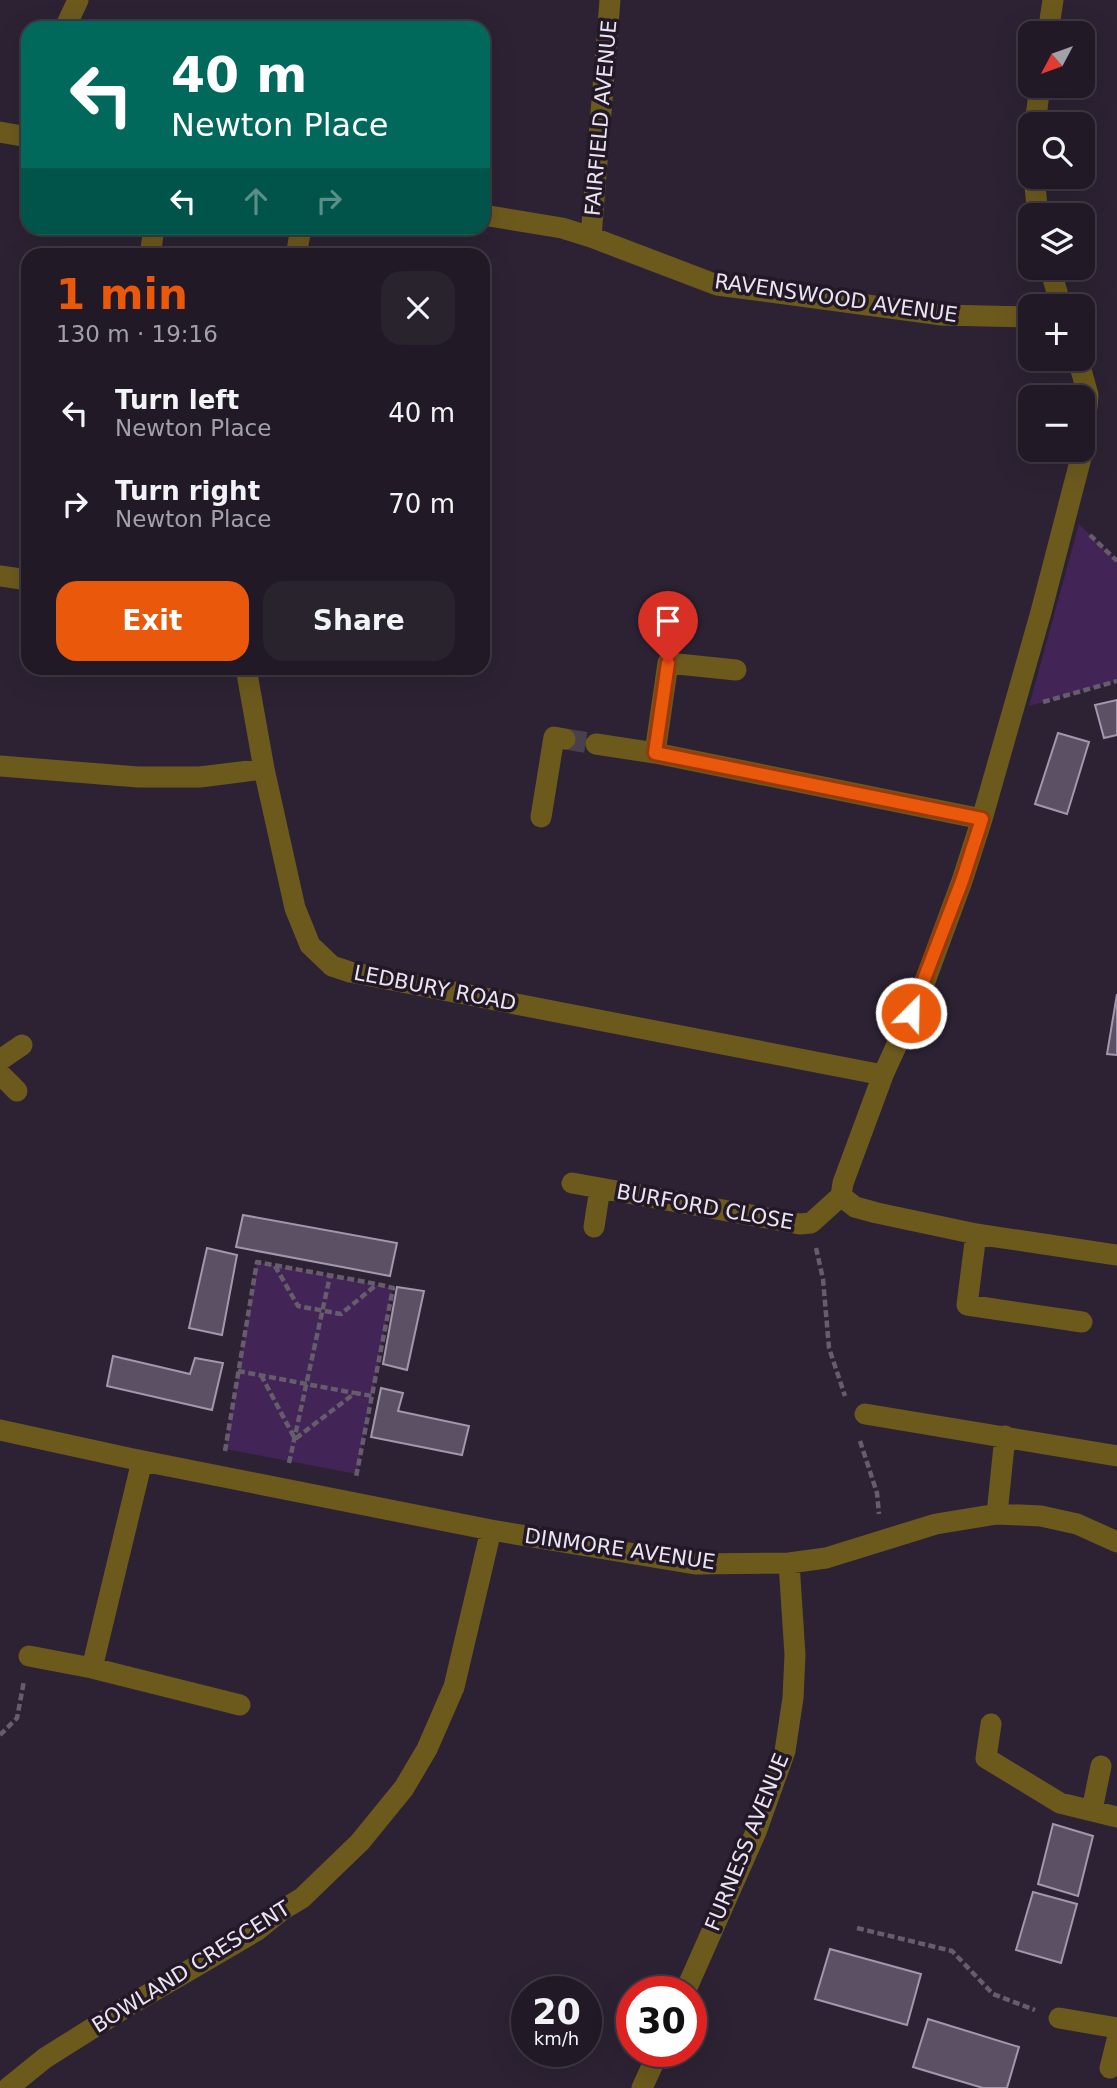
<!DOCTYPE html>
<meta charset="utf-8">
<style>
:root{--surface:#211a26;--page:#29232e;--text:#f1f3f6;--muted:#a2a1a7;--line:#3e3843;--accent:#ea580c}
body{margin:0;font-family:"DejaVu Sans",sans-serif;background:var(--page);color:var(--text);height:100vh;display:flex;flex-direction:column;font-size:26px;white-space:nowrap}
*{box-sizing:border-box;margin:0}
p{font-size:23px;color:var(--muted)}
.icon{flex:none;width:38px;height:38px;fill:none;stroke:currentColor;stroke-width:2;stroke-linecap:round;stroke-linejoin:round}
.map{position:relative;flex:1;overflow:hidden}
.panel{position:absolute;left:21px;top:248px;width:469px;height:427px;display:flex;flex-direction:column;background:var(--surface);border-radius:21px;box-shadow:0 7px 28px #0002,0 0 0 2px var(--line)}
.panel>*{flex:none}
.top-card{position:absolute;left:21px;top:21px;width:469px;height:214px;border-radius:21px;box-shadow:0 7px 28px #0002,0 0 0 2px var(--line);background:#00695c;color:#fff;overflow:hidden}
.needle{width:46px;rotate:229deg}
.controls{position:absolute;left:1018px;top:21px;display:grid;gap:14px}
.controls a{display:grid;place-items:center;width:77px;height:77px;border-radius:14px;background:var(--surface);box-shadow:0 7px 28px #0002,0 0 0 2px var(--line);font-size:35px}
.speed{position:absolute;left:511px;top:1976px;display:flex;gap:14px;font-size:35px;font-weight:700;text-align:center}
.speed>*{display:grid;place-content:center;width:91px;height:91px;border-radius:50%;background:var(--surface);box-shadow:0 7px 28px #0002,0 0 0 2px var(--line);line-height:1}
.speed small{font-size:18px;font-weight:400}
.speed .limit{border:10px solid #d22;background:#fff;color:#111}
.pin{position:absolute;display:grid;place-items:center;width:60px;height:60px;color:#fff;margin:-72px -30px;border-radius:50% 50% 50% 0;rotate:-45deg;box-shadow:0 0 7px #0007}
.pin .icon{rotate:45deg}
.me{position:absolute;width:77px;margin:-38px;rotate:23deg;stroke-linejoin:round;filter:drop-shadow(0 0 5px #0008)}
.turn{display:flex;align-items:center;gap:24px;height:147px;padding:0 35px;font-size:32px}
.turn .icon{width:91px;height:91px;stroke-width:2.5}
.turn b{display:block;font-size:49px;line-height:60px}
.lanes{display:flex;align-items:center;height:66px;padding:0 35px;background:#0003;justify-content:center;gap:35px;direction:ltr}
.lanes .off{opacity:.35}
.round{display:grid;place-items:center;flex:none;width:74px;height:74px;border-radius:21px;background:var(--page)}
.head{display:flex;align-items:center;justify-content:space-between;height:119px;padding:0 35px}
h1{font-size:42px;font-weight:800;line-height:52px;color:var(--accent)}
.action{display:flex;gap:14px;margin-top:auto;padding:14px 35px}
.action a{flex:1;height:80px;border-radius:21px;background:var(--accent);color:#fff;font-size:28px;font-weight:800;line-height:80px;text-align:center}
.action a+a{background:var(--page);color:var(--text)}
ul{padding:0;list-style:none}
li{display:flex;align-items:center;gap:21px;height:91px;padding:0 35px}
li div{flex:1}
li b{display:block;font-size:26px}
li em{font-style:normal}
.map>svg:first-child{display:block}
.green{fill:#422456}
.building{fill:#5c5164;stroke:#a397ad;stroke-width:2}
.lines{fill:none;stroke-linecap:round;stroke-linejoin:round}
.minor-tunnel{stroke:#483f4f;stroke-width:21;stroke-dasharray:21 10;stroke-linecap:butt}
.path{stroke:#665d6c;stroke-width:4.5;stroke-dasharray:7 3.5;stroke-linecap:butt}
.minor{stroke:#6c5a1d;stroke-width:21}
.route-casing{stroke:#983908;stroke-width:18}
.route{stroke:#ea580c;stroke-width:12}
.labels{text-anchor:middle;stroke-width:7;stroke-linejoin:round;paint-order:stroke}
.street-label{font-size:21px;fill:#eae4ef;stroke:#221828}
</style>
<div class="map">
<svg width="1117" height="2088" viewBox="0 0 1117 2088">
<rect width="100%" height="100%" fill="#2c2233"/>
<path class="green" d="M1079,524L1117,561V681L1029,706Z
M257,1262L393,1288L357,1474L225,1449Z"/>
<path class="building" d="M1117,700V735L1104,738L1095,705Z
M1058,733L1089,742L1067,814L1035,804Z
M1117,994V1055L1107,1054Z
M243,1215L397,1243L390,1276L236,1247Z
M207,1248L237,1255L222,1335L189,1328Z
M397,1287L424,1291L407,1370L383,1364Z
M113,1356L190,1374L195,1358L223,1363L212,1410L107,1386Z
M381,1388L403,1393L398,1411L469,1426L462,1455L371,1437Z
M1053,1824L1093,1836L1078,1896L1038,1884Z
M1033,1892L1077,1904L1061,1963L1016,1950Z
M830,1949L921,1974L907,2025L815,1999Z
M928,2019L1019,2047L1007,2088H983L913,2067Z"/>
<g class="lines">
<path class="minor-tunnel" d="M565,739L596,744"/>
<path class="path" d="M1090,535L1117,561
M1043,702L1117,681
M816,1248L823,1279L829,1348L845,1396
M275,1266L298,1306L341,1314L376,1285
M238,1371L354,1393
M261,1375L295,1439L355,1393L372,1396
M860,1441L877,1493L879,1514
M225,1451L257,1262L377,1284L393,1288L356,1477
M289,1463L330,1276
M0,1735L17,1718L24,1681
M857,1928L952,1951L993,1994L1035,2010"/>
<path class="minor" d="M65,28L78,0
M1048,33L1053,0
M1035,124L1040,86
M0,132L28,137
M1034,177L1038,215
M483,215L562,228L591,237L717,285L942,315L1031,317
M591,237L610,0
M150,256L154,228
M296,256L301,228
M1050,268L1061,306
M1078,359L1088,395L1083,449
M1083,450L1041,612L982,819L962,881L921,992L883,1075L843,1183L841,1196L855,1207L877,1213L976,1234L1117,1255
M0,576L28,580
M246,668L264,769L295,908L310,945L332,966L350,972L883,1075
M736,670L668,663L655,753L982,819
M596,744L655,753
M0,766L138,777H200L264,769
M541,817L554,737L565,739
M0,1060L22,1045
M0,1074L17,1091
M572,1183L800,1224L811,1223L841,1196
M594,1227L600,1188
M976,1234L967,1305L1082,1322
M865,1414L1117,1456
M0,1430L133,1459L491,1530L695,1564L789,1563L826,1558L936,1524L997,1514L1041,1516L1077,1524L1117,1542
M997,1514L1005,1436
M29,1656L92,1668L142,1461
M92,1668L240,1705
M991,1724L986,1758L1060,1803L1117,1817
M1092,1810L1101,1766
M685,1992L756,1832L785,1751L793,1698L795,1655L789,1563
M1059,2018L1117,2028
M1110,2068L1117,2040
M8,2088L45,2058L123,2009L256,1931L282,1910L302,1898L360,1842L404,1788L427,1749L454,1687L491,1530
M642,2088L659,2051"/>
</g>
<g class="lines">
<defs>
<path id="route" d="M668,663L655,753L982,819L962,881L911,1013"/>
</defs>
<use href="#route" class="route-casing"/>
<use href="#route" class="route"/>
</g>
<g class="labels">
<g class="street-label">
<text transform="translate(601 118) rotate(-85)" y="7">FAIRFIELD AVENUE</text>
<text transform="translate(836 298) rotate(8)" y="7">RAVENSWOOD AVENUE</text>
<text transform="translate(435 988) rotate(11)" y="7">LEDBURY ROAD</text>
<text transform="translate(705 1207) rotate(10)" y="7">BURFORD CLOSE</text>
<text transform="translate(620 1549) rotate(8)" y="7">DINMORE AVENUE</text>
<text transform="translate(747 1842) rotate(-68)" y="7">FURNESS AVENUE</text>
<text transform="translate(191 1967) rotate(-32)" y="7">BOWLAND CRESCENT</text>
</g>
</g>
</svg>
<div class="controls">
<a><svg class="needle" viewBox="-14 -14 28 28"><path d="M0-13l5 13h-10z" fill="#e53935"/><path d="M0 13l5-13h-10z" fill="#a2a1a7"/></svg></a>
<a><svg class="icon" aria-label="search" viewBox="0 0 24 24"><circle cx="10" cy="10" r="6"/><path d="M15 15l6 6"/></svg></a>
<a><svg class="icon" aria-label="layers" viewBox="0 0 24 24"><path d="M12 4l9 5-9 5-9-5zM3 14l9 5 9-5"/></svg></a>
<a>+</a>
<a>−</a>
</div>
<div class="speed"><div>20<small>km/h</small></div><div class="limit">30</div></div>
<div class="pin" style="left:668px;top:663px;background:#d93025"><svg class="icon" aria-label="arrive" viewBox="0 0 24 24"><path d="M6 21V4h12l-3 4 3 4H6"/></svg></div>
<svg class="me" style="left:911px;top:1013px" viewBox="-20 -20 40 40"><circle r="17" fill="#ea580c" stroke="#fff" stroke-width="3"/><path d="M0-11L8 9 0 5-8 9z" fill="#fff"/></svg>
<div class="top-card">
<div class="turn"><svg class="icon" aria-label="left" viewBox="0 0 24 24"><path d="M17 20v-9H6M10 6l-5 5 5 5"/></svg><div><b>40 m</b>Newton Place</div></div>
<div class="lanes"><svg class="icon" aria-label="left" viewBox="0 0 24 24"><path d="M17 20v-9H6M10 6l-5 5 5 5"/></svg><svg class="icon off" aria-label="ahead" viewBox="0 0 24 24"><path d="M12 20V5M6 11l6-6 6 6"/></svg><svg class="icon off" aria-label="right" viewBox="0 0 24 24"><path d="M7 20v-9h11M14 6l5 5-5 5"/></svg></div>
</div>
<section class="panel">
<div class="head"><div><h1>1 min</h1><p>130 m · 19:16</p></div><a class="round"><svg class="icon" aria-label="close" viewBox="0 0 24 24"><path d="M6 6l12 12M18 6L6 18"/></svg></a></div>
<ul>
<li><svg class="icon" aria-label="left" viewBox="0 0 24 24"><path d="M17 20v-9H6M10 6l-5 5 5 5"/></svg><div><b>Turn left</b><p>Newton Place</p></div><em>40 m</em></li>
<li><svg class="icon" aria-label="right" viewBox="0 0 24 24"><path d="M7 20v-9h11M14 6l5 5-5 5"/></svg><div><b>Turn right</b><p>Newton Place</p></div><em>70 m</em></li>
</ul>
<div class="action"><a>Exit</a><a>Share</a></div>
</section>
</div>
